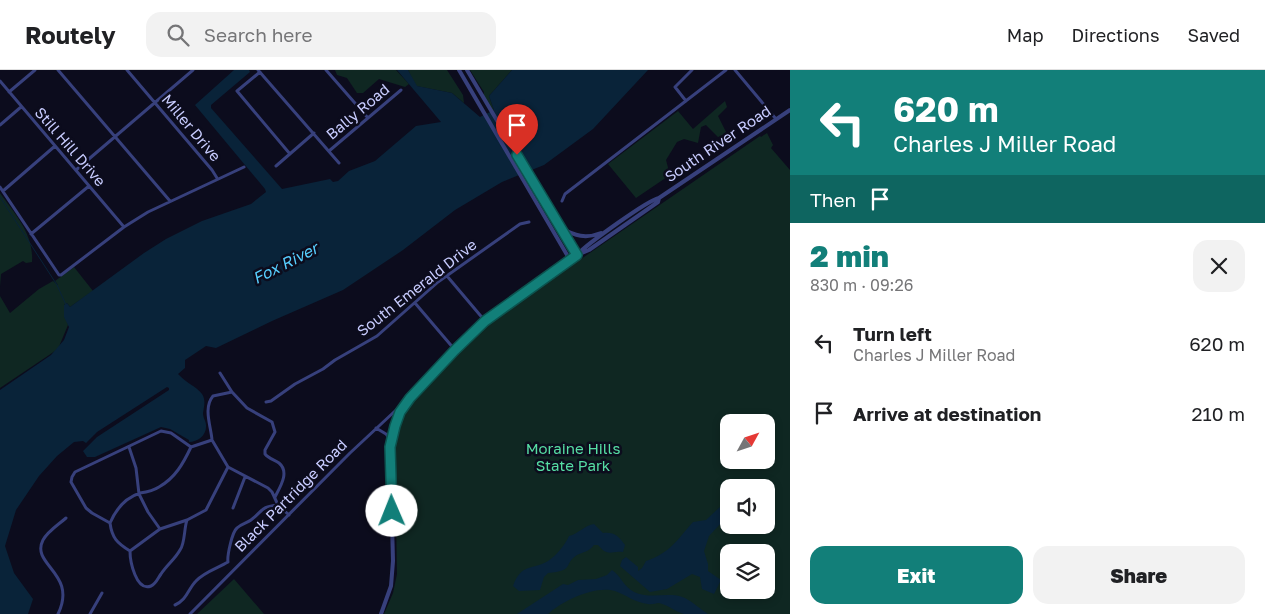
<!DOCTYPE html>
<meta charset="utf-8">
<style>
:root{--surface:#fff;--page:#f2f2f2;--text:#202124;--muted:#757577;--line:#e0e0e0;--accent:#127f79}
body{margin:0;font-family:"Golos Text",sans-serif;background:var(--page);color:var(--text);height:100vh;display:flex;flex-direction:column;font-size:19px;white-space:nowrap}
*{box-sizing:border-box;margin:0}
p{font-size:16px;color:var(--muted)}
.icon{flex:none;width:28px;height:28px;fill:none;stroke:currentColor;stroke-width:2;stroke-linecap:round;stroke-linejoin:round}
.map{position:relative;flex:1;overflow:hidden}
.sheet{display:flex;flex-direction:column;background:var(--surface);width:475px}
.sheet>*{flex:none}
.guide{background:#127f79;color:#fff;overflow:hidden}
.needle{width:32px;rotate:50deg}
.buttons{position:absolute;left:720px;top:344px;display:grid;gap:10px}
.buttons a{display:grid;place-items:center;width:55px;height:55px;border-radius:10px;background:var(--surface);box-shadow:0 2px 8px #0003;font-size:25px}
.pin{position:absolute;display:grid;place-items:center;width:42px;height:42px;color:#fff;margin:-51px -21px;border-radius:50% 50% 50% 0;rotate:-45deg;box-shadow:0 0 5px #0007}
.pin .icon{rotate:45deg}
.me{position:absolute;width:55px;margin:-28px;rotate:359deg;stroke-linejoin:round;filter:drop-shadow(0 0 4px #0008)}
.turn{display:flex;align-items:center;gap:18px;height:105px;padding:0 20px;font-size:22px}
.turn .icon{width:65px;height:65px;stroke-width:2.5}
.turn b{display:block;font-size:35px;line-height:42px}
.then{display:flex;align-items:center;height:48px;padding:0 20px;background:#0003;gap:10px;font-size:19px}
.round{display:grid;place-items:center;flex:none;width:52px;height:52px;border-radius:15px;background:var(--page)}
.head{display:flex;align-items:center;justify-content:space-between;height:85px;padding:0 20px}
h1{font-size:30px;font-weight:800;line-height:38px;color:var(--accent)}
.cta{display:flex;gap:10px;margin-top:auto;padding:10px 20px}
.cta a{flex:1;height:58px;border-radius:15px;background:var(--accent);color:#fff;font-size:20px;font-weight:800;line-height:58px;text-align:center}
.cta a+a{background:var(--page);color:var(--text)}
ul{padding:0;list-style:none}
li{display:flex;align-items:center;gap:15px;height:70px;padding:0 20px}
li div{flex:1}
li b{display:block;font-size:19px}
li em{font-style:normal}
header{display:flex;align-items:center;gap:30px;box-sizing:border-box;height:70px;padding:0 25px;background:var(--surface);border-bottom:1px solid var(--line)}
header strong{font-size:24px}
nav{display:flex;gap:28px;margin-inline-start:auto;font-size:18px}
.search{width:350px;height:45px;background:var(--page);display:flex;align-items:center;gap:12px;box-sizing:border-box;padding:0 18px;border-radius:15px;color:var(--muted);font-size:19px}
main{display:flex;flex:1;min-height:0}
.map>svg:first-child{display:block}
.green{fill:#0f2722;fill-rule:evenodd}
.water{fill:#092339}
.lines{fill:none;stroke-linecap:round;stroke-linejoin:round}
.stream{stroke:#092339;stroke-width:1}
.minor{stroke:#37407c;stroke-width:3}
.tertiary{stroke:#37407c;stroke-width:4}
.route-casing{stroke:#0c534f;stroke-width:12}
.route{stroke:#127f79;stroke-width:9}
.labels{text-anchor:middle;stroke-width:5;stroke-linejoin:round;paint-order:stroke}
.street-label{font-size:15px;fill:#c8ccff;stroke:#0c0c1d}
.park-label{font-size:15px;fill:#56dda4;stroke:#0c0c1d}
.water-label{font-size:16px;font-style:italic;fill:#57cefe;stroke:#0c0c1d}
</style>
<header>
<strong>Routely</strong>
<div class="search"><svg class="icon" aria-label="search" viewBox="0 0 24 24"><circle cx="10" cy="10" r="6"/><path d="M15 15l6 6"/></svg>Search here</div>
<nav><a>Map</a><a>Directions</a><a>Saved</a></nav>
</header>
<main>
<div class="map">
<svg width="790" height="544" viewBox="0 0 790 544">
<rect width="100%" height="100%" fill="#0c0c1d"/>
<path class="green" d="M335,0H396L409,14L405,17L379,9L363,23H357L347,8L337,5Z
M408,0H447L463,25L464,33L452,23L416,16Z
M470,0H512L489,26L494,40L490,42L483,29L484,22Z
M725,31L727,37L718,46L726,62L724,66L718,67L706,55L701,57L698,73L684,69L677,72L666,90L670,105L636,128L608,94L678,41L693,59Z
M767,63L773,75L771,78L790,100V544H384L393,523L397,504L395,386L397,362L406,342L421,321L485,255L760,66L761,67ZM729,352H766V390H729ZM729,418H766V455H729ZM729,482H766V520H729Z
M0,123C15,144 34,164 32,192L26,193L23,191L1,204L0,217Z
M74,197L93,221L70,237L67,233L64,235L68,255L58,279L0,318V226L10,243L39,219L53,211L58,215L55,211Z
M234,509L264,544H197Z"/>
<path class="water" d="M234,0H249L250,2L211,35V38L282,119L330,109L333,112L338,111L349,101L375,91L416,56L441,52L397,0H408L417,16L452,23L480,47L494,40L489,26L512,0H648L593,59L544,95L502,112L455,140L403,180L343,220L272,251L216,278L206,276L185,290V298L178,304C186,313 196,316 202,324C206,330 204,337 203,343C203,348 206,351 206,355C207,365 198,372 189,372V370L170,359L161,357L95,387H87L83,381L97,367L169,320V318L167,317L97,362L86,373L83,371L74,372L57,386L39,406L16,440L5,476L14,503L33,529L28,544H0V320L51,285L64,270L69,257L64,247V235L67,233L70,237L144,183L166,169L202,151L251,134L266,122L265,119L195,35Z
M729,424V451H723L709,466L704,481L708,494V501L721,510L714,524L702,519L700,507L692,504L667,519L650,522L620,496L622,490L626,487L638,497V501L642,498L646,491C670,483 677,470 693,452L706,450L721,436Z
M594,454L603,463C615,462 618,466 625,475L623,482C611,480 609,488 598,475H594C589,482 583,482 577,485C563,494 575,501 548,503L544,507L540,520L519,521L513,516C521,493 533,500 548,491C556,486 565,475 569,466C578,464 585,455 594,454Z
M612,500C621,506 624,517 634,522C650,530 669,521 685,528C693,532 700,539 708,544C700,544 691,544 684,544C676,542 668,535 659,533C656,533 651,535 648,534C636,533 626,525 615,521C595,515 562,531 548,544H517L563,514L568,515L578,510L596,509L607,505Z"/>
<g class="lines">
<path class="stream" d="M0,127L57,215L66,235"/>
<path class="minor" d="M58,0L170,131
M127,0L212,100L217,108
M258,0L339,93
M326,0L368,48
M735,0L776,49
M260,2L237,21L290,84
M0,11L124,157
M9,22L35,0
M686,31L675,17L692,0
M0,55L21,37
M329,81L401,20
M276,96L314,63
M76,100L193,0
M0,117L59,205H61L124,157L148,142L244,97
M3,121L55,76
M562,131L565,124L726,0
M31,164L89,116
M447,206L485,251
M415,233L455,280
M220,303L232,322L247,338L272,352L275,362L265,380V384C269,389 275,390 279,393C290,402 280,417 275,427
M266,332L271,331L295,314L323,299L335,290L377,266L438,212L520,154L529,152
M376,358L386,364L391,371
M212,370L228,397L268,418L272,422L278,435L289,445
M129,377L136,398L139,424L148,442L160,459
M233,438L245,407
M110,453L92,443L86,438L71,412L72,407L75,402L161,361L171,363L191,377L212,370C211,356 203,338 213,326L232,322
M110,453C116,439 125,428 140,423C147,422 153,421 159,417C175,408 183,394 191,377
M110,453C112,468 117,473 130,481
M130,481L160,459L187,450L206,440L228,397
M130,481C130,491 136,522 151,516C156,514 158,508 161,504C167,495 175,489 180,480C185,474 184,458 187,450
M175,535C187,530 188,519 196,511C204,502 218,498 228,492C227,486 232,462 237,458C241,454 247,453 251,450C264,440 260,437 278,435
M58,544C78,503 30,495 43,470C48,461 58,455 66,448
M90,544L102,523
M190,544L350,383L409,328"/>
<path class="tertiary" d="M459,0L570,190
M467,0L577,185
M561,158C575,166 586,169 601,163
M578,184C587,174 648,130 659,128L790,40
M381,544L391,516L393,491L390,377L395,356L400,342L424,312L485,251L577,185L589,180L658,132L659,128"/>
</g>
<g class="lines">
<defs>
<path id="route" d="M392,441L390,377L395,356L400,342L410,328L455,280L485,251L577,185L517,85"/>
</defs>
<use href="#route" class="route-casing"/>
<use href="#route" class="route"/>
</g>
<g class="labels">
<g class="street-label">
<text transform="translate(358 42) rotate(-40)" y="5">Bally Road</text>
<text transform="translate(191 58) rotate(50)" y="5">Miller Drive</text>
<text transform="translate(718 74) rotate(-34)" y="5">South River Road</text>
<text transform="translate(70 77) rotate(49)" y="5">Still Hill Drive</text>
<text transform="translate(417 218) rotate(-38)" y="5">South Emerald Drive</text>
<text transform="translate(291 426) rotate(-45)" y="5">Black Partridge Road</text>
</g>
<g class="park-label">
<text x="573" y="384">Moraine Hills<tspan x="573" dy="17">State Park</tspan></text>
</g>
<g class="water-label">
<text transform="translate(285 193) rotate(-27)" y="6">Fox River</text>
</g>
</g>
</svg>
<div class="buttons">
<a><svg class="needle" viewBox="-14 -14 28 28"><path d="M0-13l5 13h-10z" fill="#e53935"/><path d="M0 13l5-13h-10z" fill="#757577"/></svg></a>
<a><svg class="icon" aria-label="sound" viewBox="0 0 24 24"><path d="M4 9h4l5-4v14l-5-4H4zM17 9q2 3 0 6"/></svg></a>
<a><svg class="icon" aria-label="layers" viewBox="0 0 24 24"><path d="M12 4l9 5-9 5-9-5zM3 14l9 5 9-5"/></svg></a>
</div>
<div class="pin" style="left:517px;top:85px;background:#d93025"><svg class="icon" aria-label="arrive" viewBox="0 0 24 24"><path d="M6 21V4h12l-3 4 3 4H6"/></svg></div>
<svg class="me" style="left:392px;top:441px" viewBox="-20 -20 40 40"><circle r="19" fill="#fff"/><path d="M0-13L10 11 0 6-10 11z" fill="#127f79"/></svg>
</div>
<section class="sheet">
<div class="guide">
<div class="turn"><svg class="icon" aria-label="left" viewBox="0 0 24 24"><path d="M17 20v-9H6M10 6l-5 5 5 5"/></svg><div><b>620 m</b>Charles J Miller Road</div></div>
<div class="then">Then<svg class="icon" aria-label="arrive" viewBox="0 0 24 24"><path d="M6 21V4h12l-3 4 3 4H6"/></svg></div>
</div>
<div class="head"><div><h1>2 min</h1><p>830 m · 09:26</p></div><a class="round"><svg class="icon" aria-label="close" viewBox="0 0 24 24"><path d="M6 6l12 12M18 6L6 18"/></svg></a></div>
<ul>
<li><svg class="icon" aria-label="left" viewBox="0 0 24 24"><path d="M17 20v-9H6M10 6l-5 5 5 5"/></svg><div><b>Turn left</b><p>Charles J Miller Road</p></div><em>620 m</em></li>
<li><svg class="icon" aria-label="arrive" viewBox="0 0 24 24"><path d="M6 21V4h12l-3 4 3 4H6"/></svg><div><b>Arrive at destination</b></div><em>210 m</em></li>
</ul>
<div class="cta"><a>Exit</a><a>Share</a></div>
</section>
</main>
